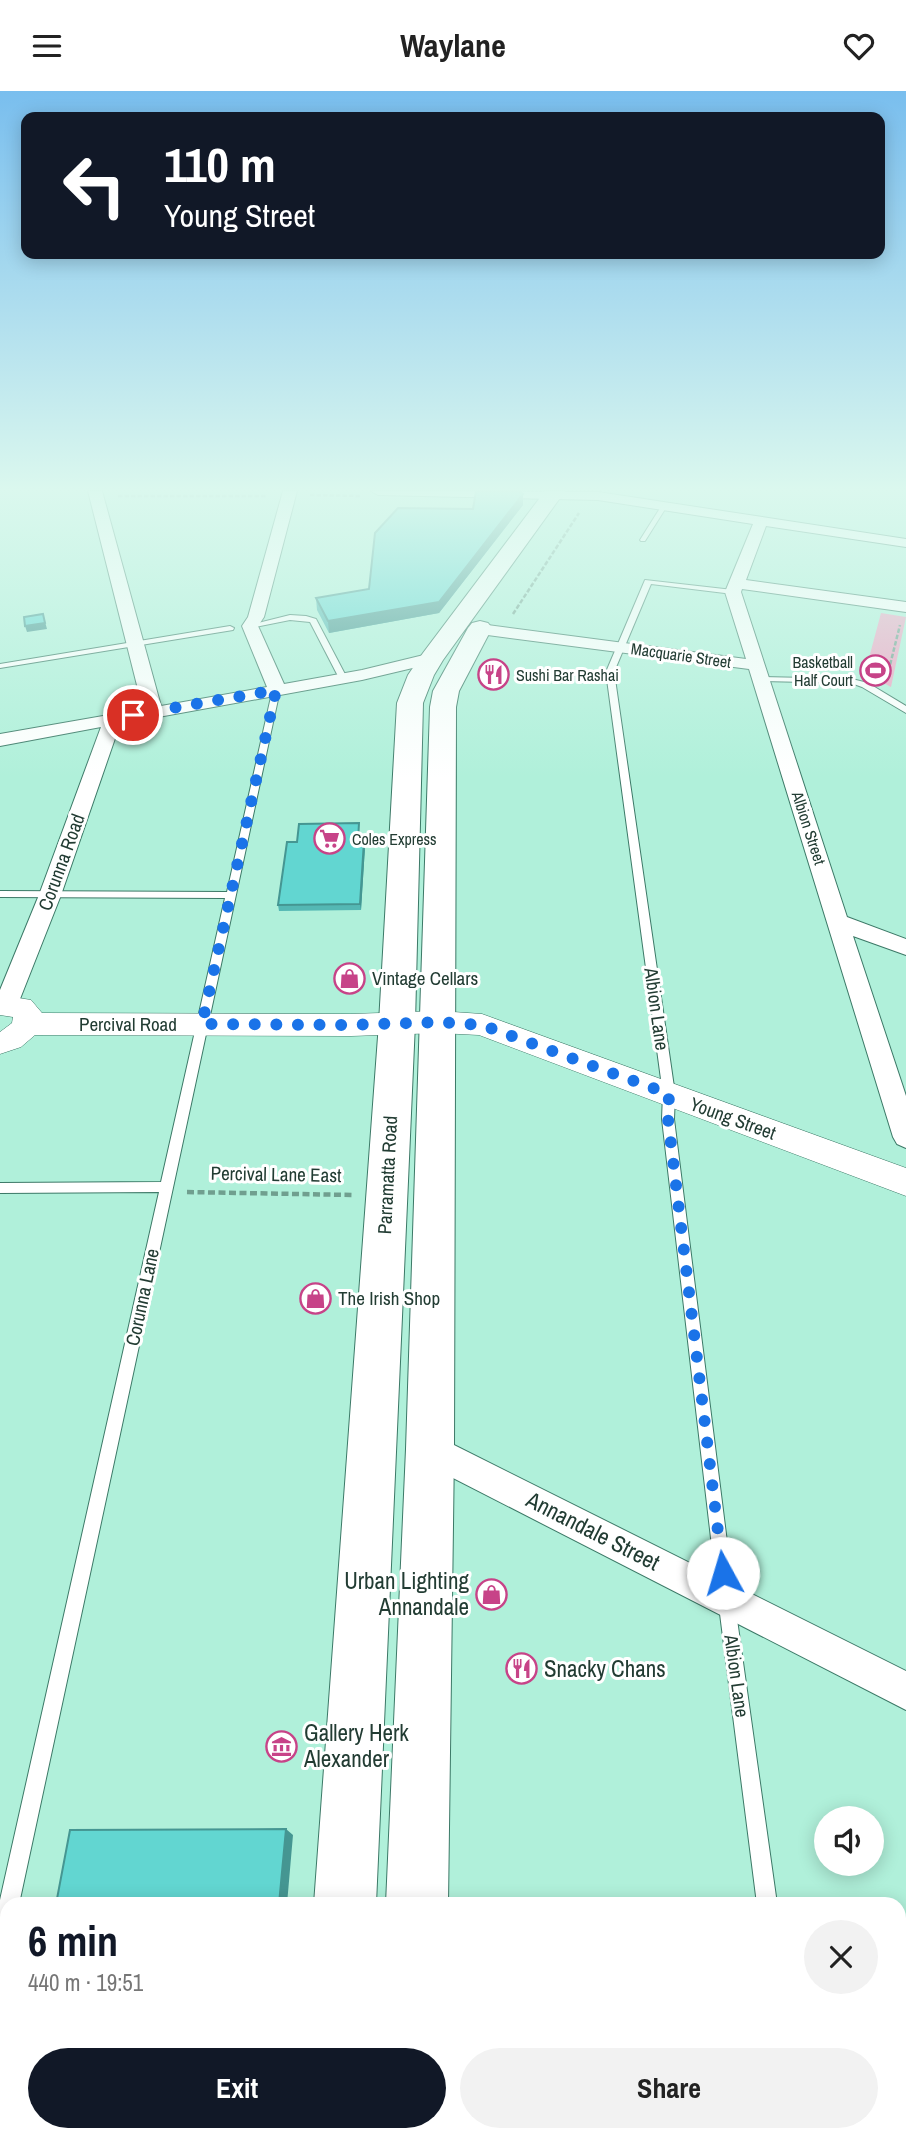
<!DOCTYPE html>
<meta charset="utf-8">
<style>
:root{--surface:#fff;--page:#f2f2f2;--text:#222;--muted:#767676;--accent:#111827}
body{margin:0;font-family:"Archivo Narrow",sans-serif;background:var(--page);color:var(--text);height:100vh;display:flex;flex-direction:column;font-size:26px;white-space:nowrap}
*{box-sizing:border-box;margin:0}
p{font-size:23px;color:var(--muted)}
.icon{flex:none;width:38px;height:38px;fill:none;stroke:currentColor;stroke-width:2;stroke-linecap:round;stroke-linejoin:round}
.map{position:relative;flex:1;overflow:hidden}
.details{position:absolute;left:0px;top:1806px;width:906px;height:245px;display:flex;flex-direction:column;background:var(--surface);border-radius:21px 21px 0 0;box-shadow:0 4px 18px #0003}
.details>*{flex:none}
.top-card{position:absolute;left:21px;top:21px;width:864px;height:147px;border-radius:14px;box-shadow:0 4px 18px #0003;background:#111827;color:#fff;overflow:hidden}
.buttons{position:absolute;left:814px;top:1715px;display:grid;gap:14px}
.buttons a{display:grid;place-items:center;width:70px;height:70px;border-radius:50%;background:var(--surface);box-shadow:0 4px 18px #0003;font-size:35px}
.pin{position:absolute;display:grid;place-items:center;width:60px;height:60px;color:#fff;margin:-30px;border:4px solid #fff;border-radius:50%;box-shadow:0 2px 7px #0007}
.me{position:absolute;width:77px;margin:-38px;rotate:354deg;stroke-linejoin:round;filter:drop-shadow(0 0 5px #0008)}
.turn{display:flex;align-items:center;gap:24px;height:147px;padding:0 28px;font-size:32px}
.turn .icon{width:91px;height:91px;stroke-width:2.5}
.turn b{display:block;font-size:49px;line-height:60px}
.round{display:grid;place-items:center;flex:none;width:74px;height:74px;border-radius:37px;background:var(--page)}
.headline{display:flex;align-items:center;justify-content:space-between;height:119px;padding:0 28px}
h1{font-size:42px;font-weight:700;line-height:52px;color:var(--accent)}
.cta{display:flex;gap:14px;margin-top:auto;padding:14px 28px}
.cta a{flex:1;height:80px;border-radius:42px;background:var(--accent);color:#fff;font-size:28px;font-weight:700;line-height:80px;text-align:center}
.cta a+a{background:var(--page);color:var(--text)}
header{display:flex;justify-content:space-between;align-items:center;height:91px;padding:0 28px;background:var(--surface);font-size:32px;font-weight:700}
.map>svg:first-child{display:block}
.green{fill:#eda6c4}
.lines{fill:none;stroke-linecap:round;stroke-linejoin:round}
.service-casing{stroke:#3c7967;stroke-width:2}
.minor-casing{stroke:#3c7967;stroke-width:2}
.tertiary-casing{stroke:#3c7967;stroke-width:1}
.trunk-casing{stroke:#3c7967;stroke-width:2}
.path-far1{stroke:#709f8f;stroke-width:2.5;stroke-dasharray:4.5 2;stroke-linecap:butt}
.path{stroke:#709f8f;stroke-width:4.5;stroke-dasharray:7 3.5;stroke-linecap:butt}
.service{fill:#fff;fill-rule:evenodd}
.minor{fill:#fff;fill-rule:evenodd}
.tertiary{fill:#fff;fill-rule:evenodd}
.trunk{fill:#fff;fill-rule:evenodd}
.wall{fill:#54b8b4}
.shaded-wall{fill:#459692}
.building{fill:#62d6d1;stroke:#459692;stroke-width:2}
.route{stroke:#1a73e8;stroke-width:12;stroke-dasharray:0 21.6}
.labels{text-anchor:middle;stroke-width:6;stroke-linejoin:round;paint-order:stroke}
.far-street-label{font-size:16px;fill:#223c33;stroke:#fff}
.far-poi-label{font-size:16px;fill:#223c33;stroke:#fff;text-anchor:start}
.street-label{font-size:19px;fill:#223c33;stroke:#fff}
.poi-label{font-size:19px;fill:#223c33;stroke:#fff;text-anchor:start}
.near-street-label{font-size:23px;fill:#223c33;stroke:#fff}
.near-poi-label{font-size:23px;fill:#223c33;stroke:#fff;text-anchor:start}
</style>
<header><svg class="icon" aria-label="menu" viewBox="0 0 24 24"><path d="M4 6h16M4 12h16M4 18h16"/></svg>Waylane<svg class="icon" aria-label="heart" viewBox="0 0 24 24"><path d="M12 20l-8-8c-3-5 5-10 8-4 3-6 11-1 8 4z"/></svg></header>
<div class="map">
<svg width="906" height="2051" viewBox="0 0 906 2051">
<rect width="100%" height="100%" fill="#b0f0da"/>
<path class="green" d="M881,522L906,526L891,596L865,582Z"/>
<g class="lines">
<defs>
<path id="service" d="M662,414L667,415L645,450H641L640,449Z
M645,489L733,499L737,501L733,503L651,493L614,581L675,1003L674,1028L734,1507L777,1813H757L718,1507L662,1028L663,1003L606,581Z
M290,524L306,525L316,528L347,587L346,589L339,587L310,531L290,529L250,537L246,535Z
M230,535L234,537L233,539L0,577V573Z
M759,586L852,588L868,592L906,615V622L862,596L851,592L762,590L758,588Z
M273,597L280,599L19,1813H7V1859L0,1862V1809L159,1101L0,1102V1092L161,1091L225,807L0,806V800L227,801Z
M787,2044H809L810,2051H788Z"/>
<path id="minor" d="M88,400H102L161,615L267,596L242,535L248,526L283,400H297L264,526L258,535L284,593L362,579L432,562L440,567L438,571L362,589L120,633L61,804L18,913L14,919L0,920V899L39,804L101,636L0,655V643L143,618Z
M371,400L598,401L906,448V456L766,435L746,489L906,511V521L742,498L741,501L847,826L906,848V864L853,845L906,1005V1057L897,1053L893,1046L749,578L480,543L472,538L480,533L746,568L725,501L753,433L598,409L378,404Z
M430,1342L906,1580V1619L418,1369L414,1358L418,1347Z"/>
<path id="tertiary" d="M0,904L31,909L42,922L351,923L439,920L482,923L906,1077V1105L479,944L439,942L351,945L35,944L21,956L0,963V941L12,932L13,926L0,924Z"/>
<path id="trunk" d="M545,400H565L443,569L434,584L423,612L415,932L376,1813H314L379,932L397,612L408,584L423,562Z
M480,530L488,532L492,537L459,600L456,616L454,1358L448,1813H386L406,1358L430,616L433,600L468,537L472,532Z
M298,2044H366L365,2051H297Z
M376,2044H444V2051H376Z"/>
</defs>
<use href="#service" class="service-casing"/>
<use href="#minor" class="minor-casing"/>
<use href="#tertiary" class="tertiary-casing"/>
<use href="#trunk" class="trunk-casing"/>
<path class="path-far1" d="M310,404L361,405
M118,405H267
M513,523L579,422
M887,586L900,534"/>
<path class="path" d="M187,1101L353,1104"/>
<use href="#service" class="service"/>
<use href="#minor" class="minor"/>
<use href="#tertiary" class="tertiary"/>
<use href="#trunk" class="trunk"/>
</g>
<path class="wall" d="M523,403V414L439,522L329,542L317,519L316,507L369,498L473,418Z
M359,732V750H364L365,756L361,819L279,820L278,814L297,751Z"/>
<path class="shaded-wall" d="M523,403V414L439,522L329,542L328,530Z
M43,523L47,538L27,541L25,535Z
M364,750L365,756L361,819L360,813Z
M286,1738L293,1744L287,1813H279Z"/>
<path class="building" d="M476,400H518L523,403L439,511L328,530L316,507L369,498L375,442L398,417L473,418Z
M43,523L45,532L25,535L24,526Z
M359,732L358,750H364L360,813L278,814L287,751H297L299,733Z
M286,1738L279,1813H56L70,1739Z"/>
<linearGradient id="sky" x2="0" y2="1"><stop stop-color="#79beee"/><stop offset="0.58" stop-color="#dbf8ee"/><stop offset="1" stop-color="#dbf8ee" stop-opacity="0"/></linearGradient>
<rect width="906" height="687" fill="url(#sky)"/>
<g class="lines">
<path class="route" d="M133,624L276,599L202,933L351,934L439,931L482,934L669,1003L668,1028L723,1482"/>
</g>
<defs>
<symbol id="stadium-ring" viewBox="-11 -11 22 22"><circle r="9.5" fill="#fff" stroke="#c74388" stroke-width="1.5"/><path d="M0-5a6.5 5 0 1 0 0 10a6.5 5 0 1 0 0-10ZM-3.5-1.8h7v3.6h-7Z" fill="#c74388"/></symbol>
<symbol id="restaurant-ring" viewBox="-11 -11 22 22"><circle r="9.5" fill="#fff" stroke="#c74388" stroke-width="1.5"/><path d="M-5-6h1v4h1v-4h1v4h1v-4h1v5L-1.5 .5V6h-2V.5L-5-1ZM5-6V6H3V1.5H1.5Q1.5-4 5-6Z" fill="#c74388"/></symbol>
<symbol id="supermarket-ring" viewBox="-11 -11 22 22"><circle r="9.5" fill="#fff" stroke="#c74388" stroke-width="1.5"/><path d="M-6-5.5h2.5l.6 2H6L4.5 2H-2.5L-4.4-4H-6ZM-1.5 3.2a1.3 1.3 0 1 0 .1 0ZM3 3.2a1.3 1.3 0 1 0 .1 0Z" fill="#c74388"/></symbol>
<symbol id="shop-ring" viewBox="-11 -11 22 22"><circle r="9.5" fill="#fff" stroke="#c74388" stroke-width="1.5"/><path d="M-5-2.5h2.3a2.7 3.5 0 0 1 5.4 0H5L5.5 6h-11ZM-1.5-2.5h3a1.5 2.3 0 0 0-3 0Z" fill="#c74388"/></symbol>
<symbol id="museum-ring" viewBox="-11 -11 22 22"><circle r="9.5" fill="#fff" stroke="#c74388" stroke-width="1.5"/><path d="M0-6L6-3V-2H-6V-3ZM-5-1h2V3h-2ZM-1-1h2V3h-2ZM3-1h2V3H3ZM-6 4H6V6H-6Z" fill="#c74388"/></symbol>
</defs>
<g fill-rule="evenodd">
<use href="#stadium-ring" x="858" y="562" width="35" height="35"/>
<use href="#restaurant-ring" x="476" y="566" width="35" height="35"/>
<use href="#supermarket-ring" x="312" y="730" width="35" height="35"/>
<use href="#shop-ring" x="332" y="870" width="35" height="35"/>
<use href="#shop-ring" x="298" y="1190" width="35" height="35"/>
<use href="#shop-ring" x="474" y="1486" width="35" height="35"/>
<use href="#restaurant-ring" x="504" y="1560" width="35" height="35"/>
<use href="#museum-ring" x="264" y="1638" width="35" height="35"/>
</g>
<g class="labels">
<g class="far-street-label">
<text transform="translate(681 564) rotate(8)" y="6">Macquarie Street</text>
<text transform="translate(809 737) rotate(72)" y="6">Albion Street</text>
</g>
<g class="far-poi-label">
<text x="853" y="577" text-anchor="end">Basketball<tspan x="853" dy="18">Half Court</tspan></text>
<text x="516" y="590">Sushi Bar Rashai</text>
<text x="352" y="754">Coles Express</text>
</g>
<g class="street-label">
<text transform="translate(61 771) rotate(-70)" y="7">Corunna Road</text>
<text transform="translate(657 918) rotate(82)" y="7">Albion Lane</text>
<text x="128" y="940">Percival Road</text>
<text transform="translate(733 1027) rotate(20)" y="7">Young Street</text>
<text transform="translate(276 1083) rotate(1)" y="7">Percival Lane East</text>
<text transform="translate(387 1084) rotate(-87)" y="7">Parramatta Road</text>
<text transform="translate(142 1206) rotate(-78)" y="7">Corunna Lane</text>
<text transform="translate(737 1585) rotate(82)" y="7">Albion Lane</text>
</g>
<g class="poi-label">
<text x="372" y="894">Vintage Cellars</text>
<text x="338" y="1214">The Irish Shop</text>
</g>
<g class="near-street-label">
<text transform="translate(593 1440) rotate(27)" y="8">Annandale Street</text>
</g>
<g class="near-poi-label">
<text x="469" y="1498" text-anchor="end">Urban Lighting<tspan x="469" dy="26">Annandale</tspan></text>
<text x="544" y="1586">Snacky Chans</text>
<text x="304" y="1650">Gallery Herk<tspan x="304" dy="26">Alexander</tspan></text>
</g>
</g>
</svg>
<div class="buttons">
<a><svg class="icon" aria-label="sound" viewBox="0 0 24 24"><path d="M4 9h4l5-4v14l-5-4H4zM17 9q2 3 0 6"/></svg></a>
</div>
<div class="pin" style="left:133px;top:624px;background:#d93025"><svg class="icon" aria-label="arrive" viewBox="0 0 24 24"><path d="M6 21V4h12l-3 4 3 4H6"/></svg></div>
<svg class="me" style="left:723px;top:1482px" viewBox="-20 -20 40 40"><circle r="19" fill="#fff"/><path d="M0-13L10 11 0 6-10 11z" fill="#1a73e8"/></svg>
<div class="top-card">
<div class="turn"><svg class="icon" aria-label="left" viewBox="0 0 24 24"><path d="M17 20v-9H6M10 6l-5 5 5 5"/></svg><div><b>110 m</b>Young Street</div></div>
</div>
<section class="details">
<div class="headline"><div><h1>6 min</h1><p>440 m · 19:51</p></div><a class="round"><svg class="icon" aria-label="close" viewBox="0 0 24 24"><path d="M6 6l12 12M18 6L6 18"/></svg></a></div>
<div class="cta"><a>Exit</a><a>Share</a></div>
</section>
</div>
